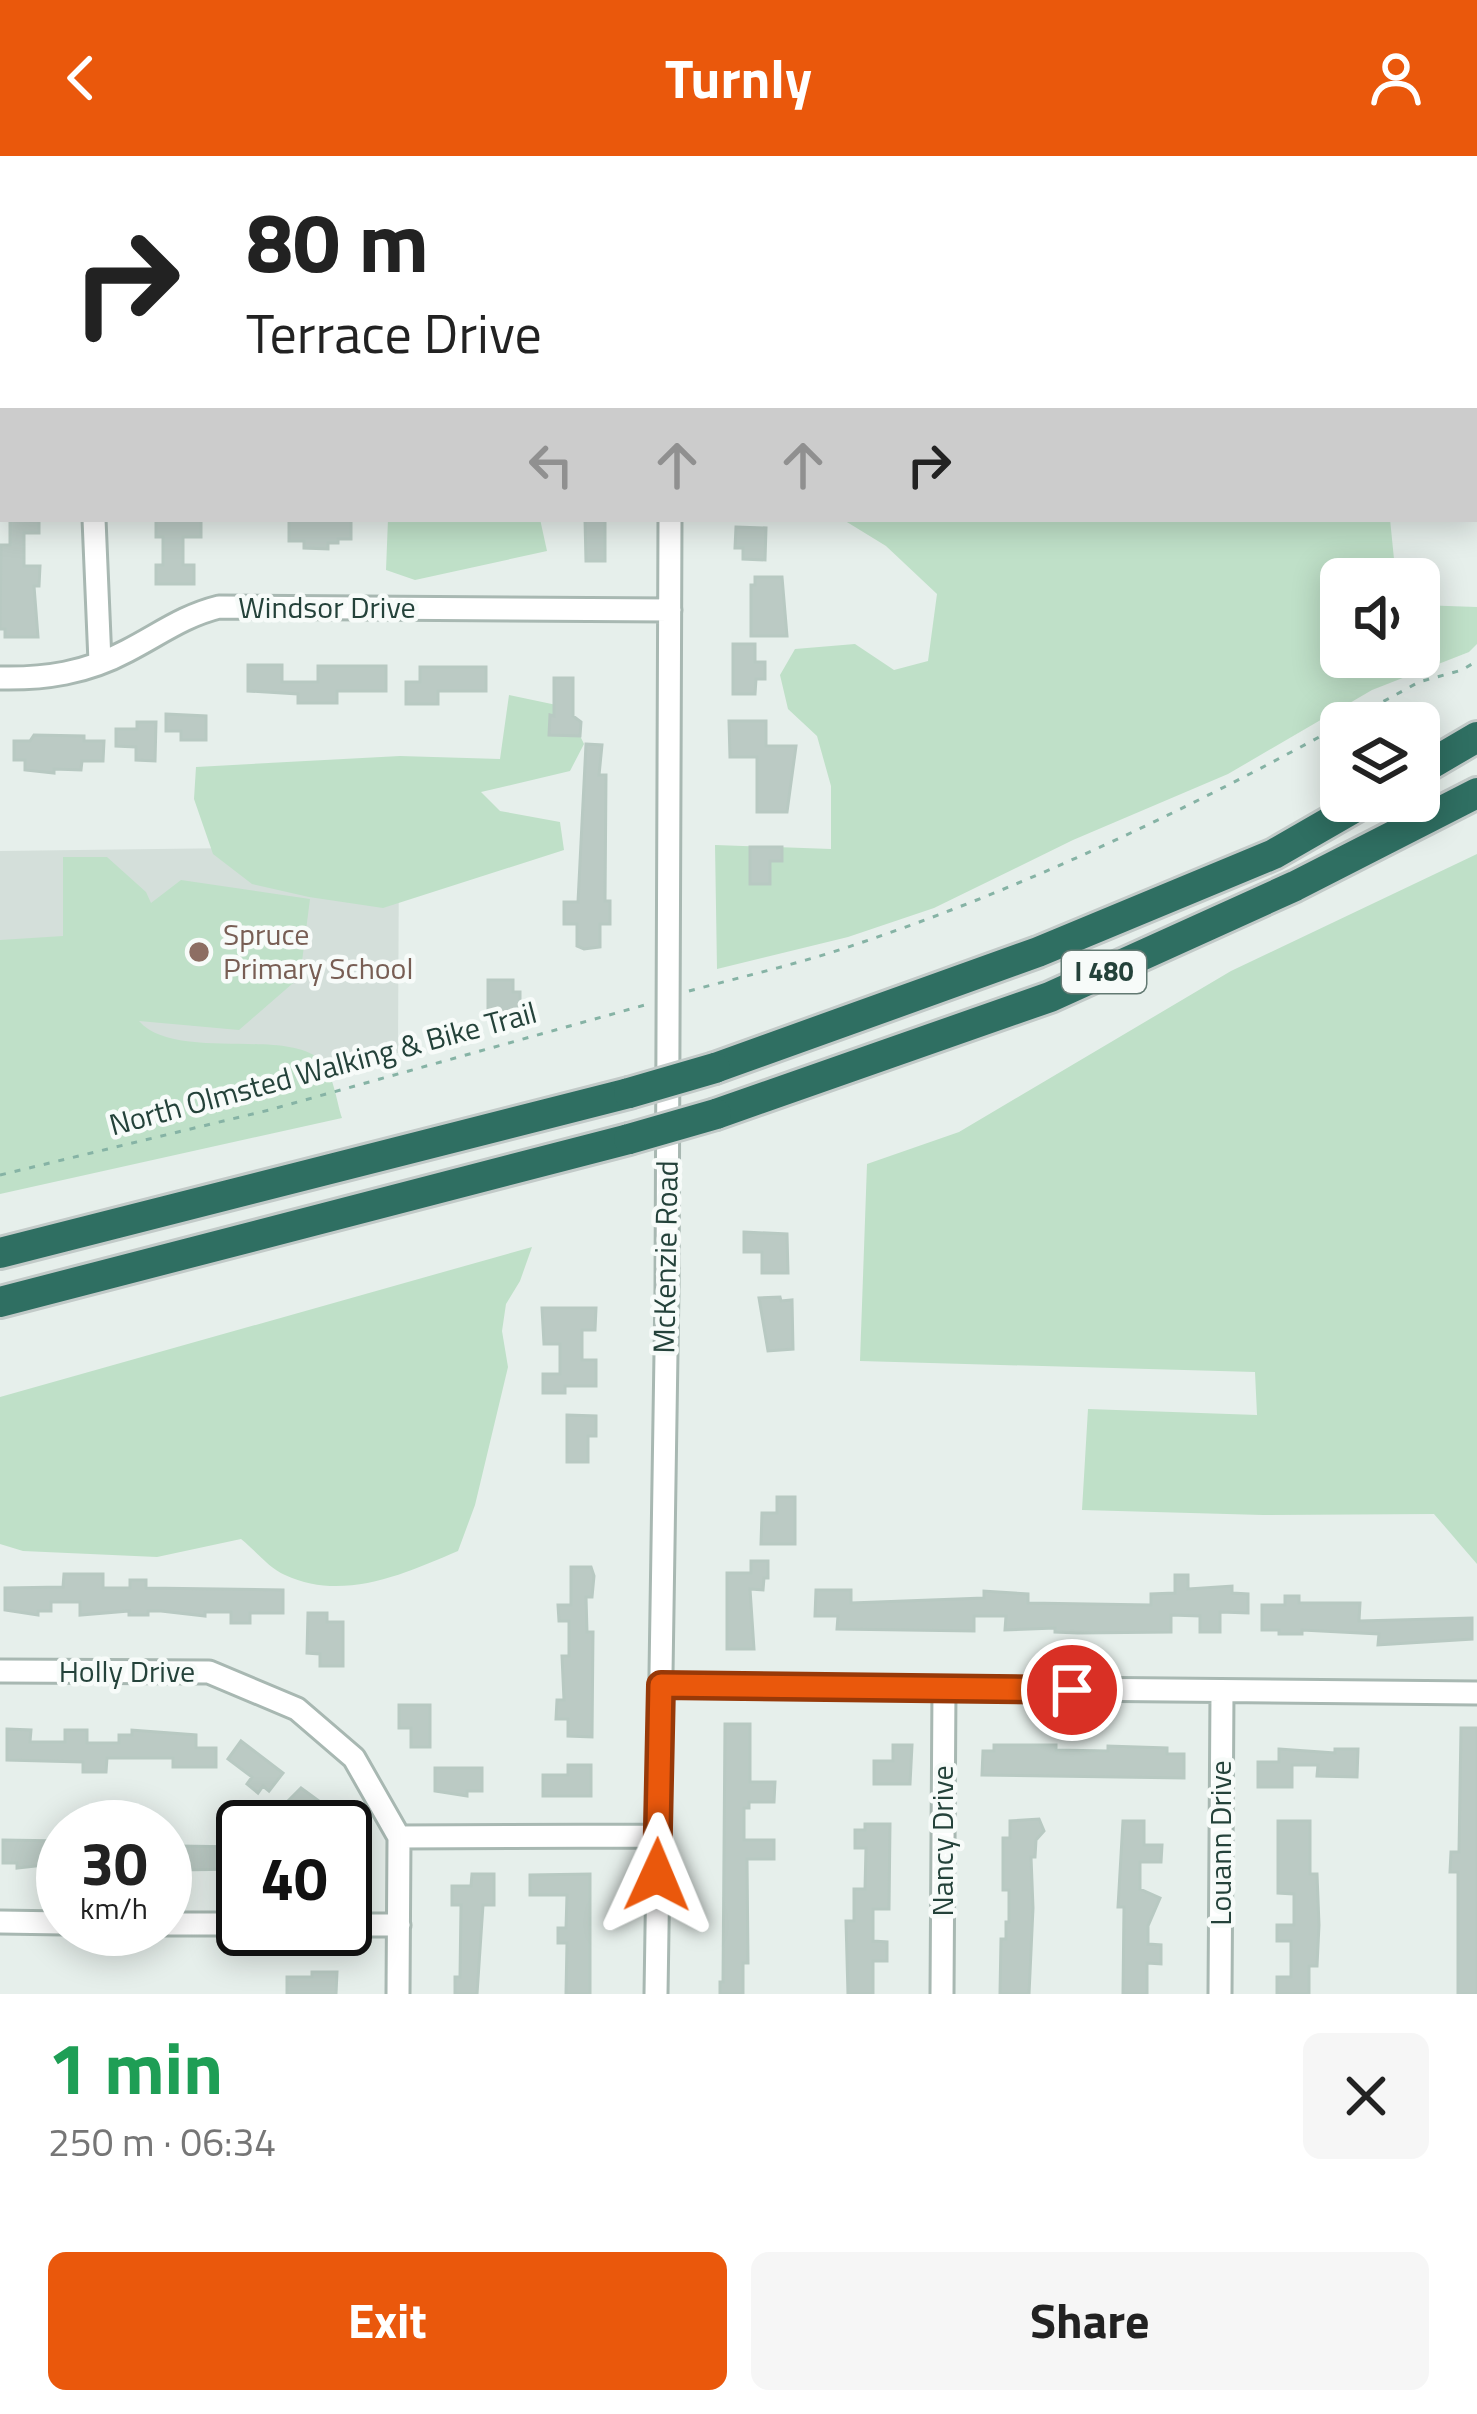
<!DOCTYPE html>
<meta charset="utf-8">
<style>
:root{--surface:#fff;--page:#f6f6f6;--text:#222;--muted:#767676;--accent:#ea580c}
body{margin:0;font-family:"Titillium Web",sans-serif;background:var(--page);color:var(--text);height:100vh;display:flex;flex-direction:column;font-size:45px;white-space:nowrap}
*{box-sizing:border-box;margin:0}
p{font-size:39px;color:var(--muted)}
.icon{flex:none;width:66px;height:66px;fill:none;stroke:currentColor;stroke-width:2;stroke-linecap:round;stroke-linejoin:round}
.map{position:relative;height:1838px;overflow:hidden}
.drawer{display:flex;flex-direction:column;background:var(--surface);flex:1}
.drawer>*{flex:none}
.banner{position:absolute;left:0px;top:0px;width:1479px;height:366px;box-shadow:0 6px 30px #0003;background:#fff;color:var(--text);overflow:hidden}
.controls{position:absolute;left:1320px;top:402px;display:grid;gap:24px}
.controls a{display:grid;place-items:center;width:120px;height:120px;border-radius:18px;background:var(--surface);box-shadow:0 6px 30px #0003;font-size:60px}
.speed{position:absolute;left:36px;top:1644px;display:flex;gap:24px;font-size:60px;font-weight:700;text-align:center}
.speed>*{display:grid;place-content:center;width:156px;height:156px;border-radius:50%;background:var(--surface);box-shadow:0 6px 30px #0003;line-height:1}
.speed small{font-size:30px;font-weight:400}
.speed .limit{border:6px solid #111;border-radius:18px;background:#fff;color:#111}
.pin{position:absolute;display:grid;place-items:center;width:102px;height:102px;color:#fff;margin:-51px;border:6px solid #fff;border-radius:50%;box-shadow:0 3px 12px #0007}
.me{position:absolute;width:132px;margin:-66px;rotate:1deg;stroke-linejoin:round;filter:drop-shadow(0 0 9px #0008)}
.turn{display:flex;align-items:center;gap:42px;height:252px;padding:0 48px;font-size:54px}
.turn .icon{width:156px;height:156px;stroke-width:2.5}
.turn b{display:block;font-size:84px;line-height:102px}
.lanes{display:flex;align-items:center;height:114px;padding:0 48px;background:#0003;justify-content:center;gap:60px;direction:ltr}
.lanes .off{opacity:.35}
.round{display:grid;place-items:center;flex:none;width:126px;height:126px;border-radius:18px;background:var(--page)}
.head{display:flex;align-items:center;justify-content:space-between;height:204px;padding:0 48px}
h1{font-size:72px;font-weight:700;line-height:90px;color:#1e9e55}
.button{display:flex;gap:24px;margin-top:auto;padding:24px 48px}
.button a{flex:1;height:138px;border-radius:18px;background:var(--accent);color:#fff;font-size:48px;font-weight:700;line-height:138px;text-align:center}
.button a+a{background:var(--page);color:var(--text)}
header{display:flex;justify-content:space-between;align-items:center;height:156px;padding:0 48px;background:var(--accent);color:#fff;font-size:54px;font-weight:700}
.map>svg:first-child{display:block}
.built{fill:#d4dfda}
.green{fill:#bfe0c8}
.building{fill:#bbcac4;stroke:#b8c9c2;stroke-width:3}
.lines{fill:none;stroke-linecap:round;stroke-linejoin:round}
.minor-casing{stroke:#a8b8b2;stroke-width:27}
.highway-casing{stroke:#c2cac8;stroke-width:36}
.path{stroke:#86b3a5;stroke-width:3;stroke-dasharray:6 9;stroke-linecap:butt}
.minor{stroke:#fff;stroke-width:21}
.highway{stroke:#2f6f62;stroke-width:30}
.highway-bridge-casing{stroke:#c2cac8;stroke-width:36;stroke-linecap:butt}
.highway-bridge{stroke:#2f6f62;stroke-width:30}
.route-casing{stroke:#983908;stroke-width:30}
.route{stroke:#ea580c;stroke-width:21}
.education-dot{fill:#8d6e63;stroke:#f7fbf9;stroke-width:4.5}
.labels{text-anchor:middle;stroke-width:9;stroke-linejoin:round;paint-order:stroke}
.shield{fill:#f7fbf9;stroke:#637a73;stroke-width:3}
.shield-label{font-size:27px;font-weight:bold;fill:#24423a}
.street-label{font-size:30px;fill:#24423a;stroke:#f7fbf9}
.education-label{font-size:30px;fill:#785e54;stroke:#f7fbf9;text-anchor:start}
</style>
<header><svg class="icon" aria-label="back" viewBox="0 0 24 24"><path d="M15 5l-7 7 7 7"/></svg>Turnly<svg class="icon" aria-label="person" viewBox="0 0 24 24"><circle cx="12" cy="8" r="4"/><path d="M4 21q1-7 8-7t8 7"/></svg></header>
<div class="map">
<svg width="1477" height="1838" viewBox="0 0 1477 1838">
<rect width="100%" height="100%" fill="#e6efeb"/>
<path class="built" d="M399,690L398,897L45,976L0,982V695Z"/>
<path class="green" d="M388,363H540L547,395L415,424L386,414Z
M842,363H1390L1396,423H1341V501H1419V449L1477,451V488L1469,496L1372,534L1228,618L1073,684L934,752L848,781L717,813L715,689L831,693V630L817,580L788,553L780,519L795,493L855,488L894,514L928,505L937,438L886,390Z
M509,539L566,551L584,588L570,615L481,636L500,655L560,666L564,694L383,752L309,741L252,728L213,698L194,643L196,611L400,600L500,603Z
M1477,698V1408L1434,1358L1263,1359L1082,1354L1088,1253L1257,1259L1255,1216L860,1205L867,1008L959,976L1231,815Z
M63,701H107L146,736L151,747L181,724L310,743L300,821L239,874L139,865C174,905 281,873 318,902C333,913 336,944 342,962L0,1038V784L63,780Z
M532,1091L520,1125L506,1148L502,1175L508,1211L475,1349L458,1395C404,1418 343,1446 285,1419C269,1412 255,1394 241,1383L157,1401L23,1395L0,1388V1241Z"/>
<path class="building" d="M10,363H39V377H24V410H40L39,430H34L38,481H5V473H0L1,389H10Z
M156,363H201V381H183V409H194V428H156V409H163V381H156Z
M289,363H351V383H338V387H328V393L304,392V385H289Z
M585,363H605V405H586Z
M736,371L766,372L765,404L743,403V392H735Z
M755,421H782L787,480H751V429H755Z
M733,488H755V506H765V523H756L755,538H733Z
M248,509H282V526H318V510H386V535H337V547H298V538L248,535Z
M420,511H486V535H438V548H406V526H420Z
M554,522H573V560L581,566L580,580L549,579L550,559L554,560Z
M166,558L206,560V584H181V575H166Z
M729,565H766V590H796L787,656H757V601H730Z
M137,566H156L155,605L136,604V591L116,590V573H137Z
M34,579L84,580V585H104L103,605H82L81,614L54,613V617L25,614V604H14V585H30Z
M586,588L602,589L599,619H606L605,745H610V768H600V791L584,793L577,790V768H564V746H578Z
M750,691H782V705H770V728H750Z
M488,824H513V836H520V856L488,858Z
M744,1076L787,1078L788,1117H762V1096H744Z
M780,1141L781,1145L792,1144L793,1193L768,1195L759,1142Z
M542,1152H596L595,1174H582V1204H596V1230H565V1237H543V1218H560V1188H544Z
M567,1259L596,1260V1280H588V1306H567Z
M777,1341H795V1388H761L762,1357H777Z
M751,1405H768V1422H764L763,1434L750,1433L754,1493H727V1417H751Z
M571,1411H591L594,1420L592,1441H586L587,1476H593L592,1581L568,1580V1563H556L557,1544H564L562,1500H569V1465H559L558,1449H571Z
M64,1418H103V1432H130V1424H146V1432L283,1434V1457H250V1467H231V1456H205V1460L161,1455H148V1459H129V1455L80,1459V1446H51V1455H38V1459L5,1454V1432L63,1431Z
M1175,1419H1188V1433L1232,1430V1437L1248,1438V1457L1220,1456V1476H1200V1460L1171,1459V1476L1078,1477L1055,1476V1472L1005,1474L1006,1460H974V1475L837,1473L838,1460H815L816,1434H851V1447L984,1442V1435L1028,1438V1447L1151,1449V1438L1175,1437Z
M1285,1440H1299V1447H1360L1359,1465L1472,1462V1483L1378,1489L1379,1478L1302,1474V1478H1279V1474H1262V1449H1285Z
M308,1457H327V1466H343V1510H320V1498L307,1497Z
M399,1549H430V1591H411V1572H399Z
M725,1568H750V1626H775L774,1646H749V1652H744V1684H774V1703H747L748,1807H743V1838H720V1826H723Z
M1461,1572H1477V1838H1458V1716H1450L1451,1696H1459Z
M7,1573L31,1574L30,1586H65V1574H87V1587H119V1579H132V1574L196,1579V1592H216V1611H173V1602H107L106,1616H83V1606L7,1604Z
M241,1585L283,1617L269,1635L263,1630L258,1637L247,1628L252,1621L228,1603Z
M893,1589H912L910,1628H874V1605H893Z
M994,1589H1056V1594L1108,1595V1590L1167,1592V1598H1184V1622L982,1619L983,1595H994Z
M1279,1593L1335,1597V1593H1358L1357,1621L1317,1620L1318,1609H1292V1631H1258V1606H1279Z
M568,1609H591V1640H543V1619H568Z
M435,1612H482V1635H467V1640L435,1635Z
M301,1632L327,1651L323,1655L333,1664L326,1671H307L285,1648Z
M1039,1663L1044,1675L1036,1684L1035,1701H1031L1033,1752L1029,1838H1000L1001,1783H1006V1766H1009V1734H1003V1682H1010V1665Z
M1123,1665H1144V1689H1162L1161,1706H1140V1733L1160,1742L1148,1770V1788L1161,1789V1808L1147,1807V1838H1123L1124,1751H1118Z
M1278,1665H1310V1718H1317L1319,1769L1317,1810H1309V1838H1277V1821H1291V1785H1277V1769H1294V1738L1278,1737Z
M865,1668H890L889,1753H873V1785L887,1786V1805H873V1838H848L846,1765H854V1733H865L866,1692H855V1674H865Z
M3,1684L63,1685V1707L17,1712V1707H3Z
M177,1690L243,1691V1713L177,1714Z
M472,1718H494V1749H483L477,1838H455V1821H460L461,1749H452V1730H471Z
M590,1718V1838H566L567,1787H558V1772H566L567,1739H530V1719Z
M312,1816H337L336,1838H287V1821H312Z"/>
<g class="lines">
<defs>
<path id="minor" d="M69,0V3
M676,3V0
M1227,3V0
M1476,208H1477
M94,363L100,506
M0,522C45,523 86,517 127,495C160,478 183,460 219,451L670,454
M0,1515L209,1516L297,1553L354,1602L399,1681L398,1838
M661,1529L1477,1537
M399,1681L657,1680
M0,1766L63,1767
M165,1768H243
M345,1769H399
M656,1838L667,1133L670,363
M942,1838L944,1533
M1220,1838L1222,1537"/>
<path id="highway" d="M1419,615L1477,581
M715,912L1038,796L1274,698L1366,645
M716,958L1050,841L1295,730L1477,637
M0,1097L629,937
M0,1146L629,983"/>
</defs>
<use href="#minor" class="minor-casing"/>
<use href="#highway" class="highway-casing"/>
<path class="path" d="M1344,567L1419,526L1462,514L1477,505
M689,835C745,820 802,807 857,788C1024,732 1187,654 1341,569
M0,1019L269,954L652,847"/>
<use href="#minor" class="minor"/>
<use href="#highway" class="highway"/>
<defs>
<path id="highway-bridge" d="M629,937L715,912
M629,983L716,958"/>
</defs>
<use href="#highway-bridge" class="highway-bridge-casing"/>
<use href="#highway-bridge" class="highway-bridge"/>
</g>
<g class="lines">
<defs>
<path id="route" d="M657,1719L661,1529L1072,1534"/>
</defs>
<use href="#route" class="route-casing"/>
<use href="#route" class="route"/>
</g>
<circle class="education-dot" cx="199" cy="796" r="12"/>
<g class="labels">
<rect class="shield" x="1062" y="795" width="84" height="42" rx="9"/>
<g class="shield-label">
<text x="1104" y="825">I 480</text>
</g>
<g class="street-label">
<text x="327" y="462">Windsor Drive</text>
<text transform="translate(323 913) rotate(-15)" y="10">North Olmsted Walking &amp; Bike Trail</text>
<text transform="translate(666 1101) rotate(-89)" y="10">McKenzie Road</text>
<text x="127" y="1526">Holly Drive</text>
<text transform="translate(943 1685) rotate(-90)" y="10">Nancy Drive</text>
<text transform="translate(1221 1687) rotate(-90)" y="10">Louann Drive</text>
</g>
<g class="education-label">
<text x="223" y="789">Spruce<tspan x="223" dy="34">Primary School</tspan></text>
</g>
</g>
</svg>
<div class="controls">
<a><svg class="icon" aria-label="sound" viewBox="0 0 24 24"><path d="M4 9h4l5-4v14l-5-4H4zM17 9q2 3 0 6"/></svg></a>
<a><svg class="icon" aria-label="layers" viewBox="0 0 24 24"><path d="M12 4l9 5-9 5-9-5zM3 14l9 5 9-5"/></svg></a>
</div>
<div class="speed"><div>30<small>km/h</small></div><div class="limit">40</div></div>
<div class="pin" style="left:1072px;top:1534px;background:#d93025"><svg class="icon" aria-label="arrive" viewBox="0 0 24 24"><path d="M6 21V4h12l-3 4 3 4H6"/></svg></div>
<svg class="me" style="left:657px;top:1719px" viewBox="-20 -20 40 40"><path d="M0-17L14 15 0 8-14 15z" fill="#ea580c" stroke="#fff" stroke-width="4"/></svg>
<div class="banner">
<div class="turn"><svg class="icon" aria-label="right" viewBox="0 0 24 24"><path d="M7 20v-9h11M14 6l5 5-5 5"/></svg><div><b>80 m</b>Terrace Drive</div></div>
<div class="lanes"><svg class="icon off" aria-label="left" viewBox="0 0 24 24"><path d="M17 20v-9H6M10 6l-5 5 5 5"/></svg><svg class="icon off" aria-label="ahead" viewBox="0 0 24 24"><path d="M12 20V5M6 11l6-6 6 6"/></svg><svg class="icon off" aria-label="ahead" viewBox="0 0 24 24"><path d="M12 20V5M6 11l6-6 6 6"/></svg><svg class="icon" aria-label="right" viewBox="0 0 24 24"><path d="M7 20v-9h11M14 6l5 5-5 5"/></svg></div>
</div>
</div>
<section class="drawer">
<div class="head"><div><h1>1 min</h1><p>250 m · 06:34</p></div><a class="round"><svg class="icon" aria-label="close" viewBox="0 0 24 24"><path d="M6 6l12 12M18 6L6 18"/></svg></a></div>
<div class="button"><a>Exit</a><a>Share</a></div>
</section>
